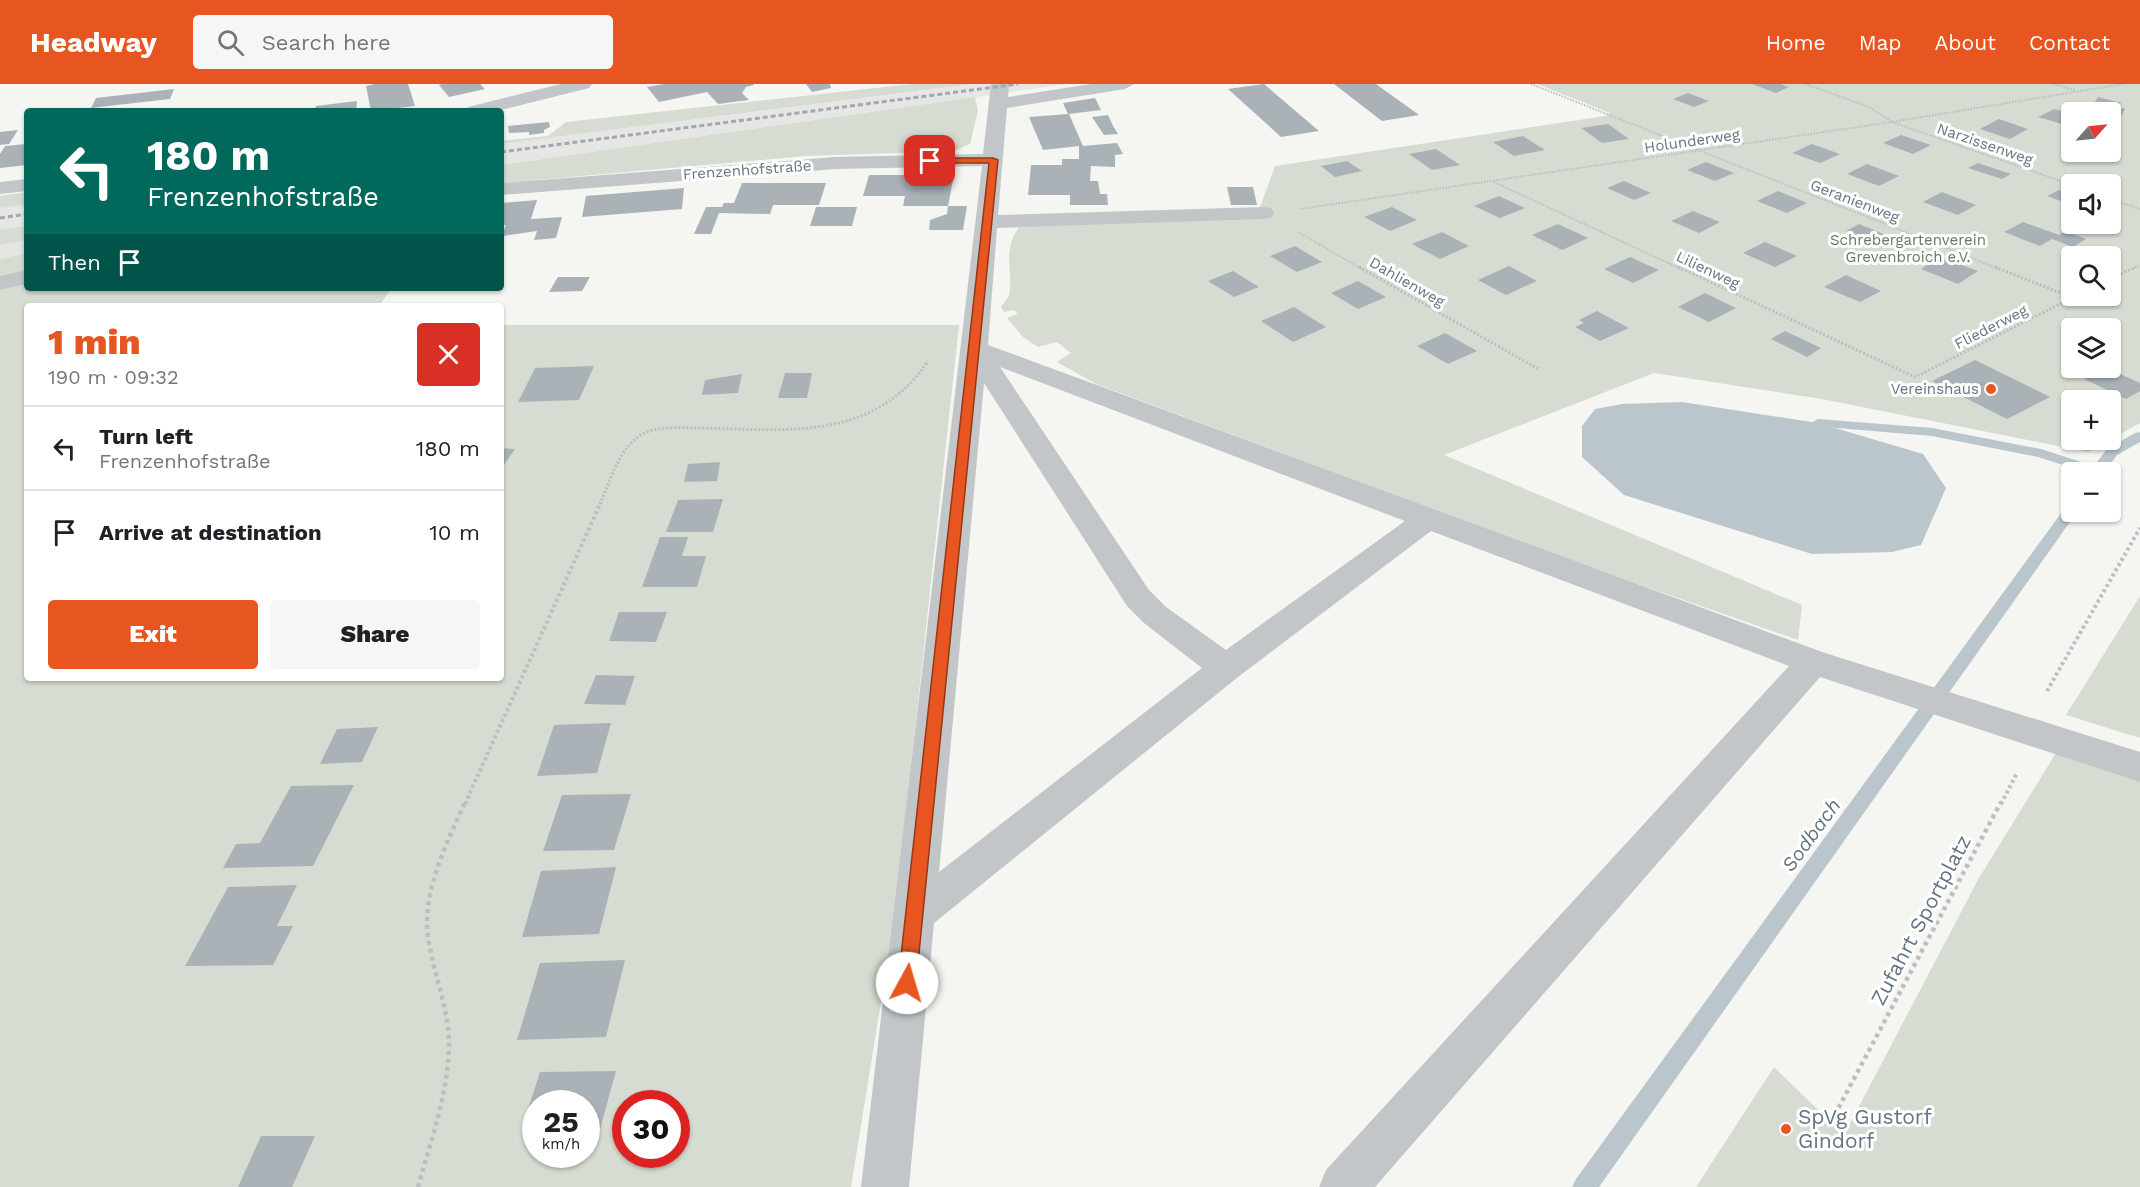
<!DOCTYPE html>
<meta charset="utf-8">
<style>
:root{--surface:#fff;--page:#f6f6f6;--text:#202124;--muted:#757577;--line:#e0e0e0;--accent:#e75520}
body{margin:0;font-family:"Work Sans",sans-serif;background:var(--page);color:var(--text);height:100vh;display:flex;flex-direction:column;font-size:22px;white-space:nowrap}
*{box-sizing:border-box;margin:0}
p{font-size:20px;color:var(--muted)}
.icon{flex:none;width:33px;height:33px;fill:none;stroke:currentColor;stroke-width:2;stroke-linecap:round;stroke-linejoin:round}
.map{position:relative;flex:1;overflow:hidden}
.details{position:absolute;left:24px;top:219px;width:480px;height:378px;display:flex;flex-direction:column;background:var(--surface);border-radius:6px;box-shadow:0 2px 4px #0004}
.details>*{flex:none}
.hud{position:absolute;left:24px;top:24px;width:480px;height:183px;border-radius:6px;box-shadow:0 2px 4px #0004;background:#00695c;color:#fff;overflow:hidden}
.needle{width:39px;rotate:63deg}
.fabs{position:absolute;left:2061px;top:18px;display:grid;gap:12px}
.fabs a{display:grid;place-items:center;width:60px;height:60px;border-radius:6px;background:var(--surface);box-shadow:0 2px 4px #0004;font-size:30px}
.speed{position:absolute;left:522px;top:1006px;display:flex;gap:12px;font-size:30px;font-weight:700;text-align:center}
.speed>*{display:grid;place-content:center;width:78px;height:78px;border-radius:50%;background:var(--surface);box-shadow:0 2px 4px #0004;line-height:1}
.speed small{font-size:15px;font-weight:400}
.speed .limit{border:9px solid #d22;background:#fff;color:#111}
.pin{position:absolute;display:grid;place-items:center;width:51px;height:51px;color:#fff;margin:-26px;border-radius:12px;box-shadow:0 3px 9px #0006}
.me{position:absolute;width:66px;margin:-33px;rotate:6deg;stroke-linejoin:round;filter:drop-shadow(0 0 4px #0008)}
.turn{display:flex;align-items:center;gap:21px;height:126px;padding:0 24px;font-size:27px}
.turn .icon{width:78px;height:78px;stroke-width:2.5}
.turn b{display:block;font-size:42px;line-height:51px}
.then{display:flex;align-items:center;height:57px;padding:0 24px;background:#0003;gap:12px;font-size:22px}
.round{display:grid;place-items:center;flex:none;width:63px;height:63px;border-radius:6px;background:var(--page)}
.head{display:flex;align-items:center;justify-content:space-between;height:102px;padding:0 24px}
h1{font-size:36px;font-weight:800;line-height:45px;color:var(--accent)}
.primary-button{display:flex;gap:12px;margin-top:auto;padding:12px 24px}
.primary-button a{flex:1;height:69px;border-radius:6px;background:var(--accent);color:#fff;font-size:24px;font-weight:800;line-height:69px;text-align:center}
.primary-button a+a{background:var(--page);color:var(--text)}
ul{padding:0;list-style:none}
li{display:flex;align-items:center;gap:18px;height:84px;padding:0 24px;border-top:2px solid var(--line)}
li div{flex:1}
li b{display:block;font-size:22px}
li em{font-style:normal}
header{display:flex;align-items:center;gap:36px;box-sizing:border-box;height:84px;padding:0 30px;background:var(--accent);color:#fff}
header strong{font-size:28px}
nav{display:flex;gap:33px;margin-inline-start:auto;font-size:21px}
.search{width:420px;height:54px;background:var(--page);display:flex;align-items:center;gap:15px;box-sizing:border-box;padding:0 21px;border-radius:6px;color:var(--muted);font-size:22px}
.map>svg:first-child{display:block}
.built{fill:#e6e7e5}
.green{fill:#d6dcd2;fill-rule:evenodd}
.water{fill:#bbc6cc}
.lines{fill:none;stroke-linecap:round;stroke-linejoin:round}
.stream{fill:#bbc6cc;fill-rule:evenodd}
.building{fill:#aab2b8}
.path-far3{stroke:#bcbec0;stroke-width:2;stroke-dasharray:1.5 1.5;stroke-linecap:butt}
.path-far2{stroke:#bcbec0;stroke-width:3;stroke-dasharray:2 2;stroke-linecap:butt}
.path-far1{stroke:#bcbec0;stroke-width:4;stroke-dasharray:3 3;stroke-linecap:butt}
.path{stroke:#bcbec0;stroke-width:4.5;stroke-dasharray:4 4;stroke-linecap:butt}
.minor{fill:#c2c6c9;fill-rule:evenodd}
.rail{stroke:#a2a8ae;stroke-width:3;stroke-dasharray:5 3;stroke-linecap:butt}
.route{fill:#e75520;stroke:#963715;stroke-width:1.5}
.poi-dot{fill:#e75520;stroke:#fff;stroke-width:2}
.labels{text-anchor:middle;stroke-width:6;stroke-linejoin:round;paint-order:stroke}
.far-street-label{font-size:15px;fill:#637483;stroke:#fff}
.far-park-label{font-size:15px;fill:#667a62;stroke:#fff}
.far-poi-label{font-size:15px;fill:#637483;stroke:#fff;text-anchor:end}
.water-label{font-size:20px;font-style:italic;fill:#5f7680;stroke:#fff}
.near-street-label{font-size:21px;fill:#637483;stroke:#fff}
.near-poi-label{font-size:21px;fill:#637483;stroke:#fff;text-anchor:start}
</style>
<header>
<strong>Headway</strong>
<div class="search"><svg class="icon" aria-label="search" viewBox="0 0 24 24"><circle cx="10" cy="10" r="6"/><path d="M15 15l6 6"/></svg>Search here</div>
<nav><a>Home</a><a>Map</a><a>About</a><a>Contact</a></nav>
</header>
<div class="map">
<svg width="2140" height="1103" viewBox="0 0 2140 1103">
<rect width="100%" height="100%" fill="#f5f5f1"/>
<path class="built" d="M974,0H1066L501,81V60Z
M27,121V169L0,175V124Z"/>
<path class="green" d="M912,0H972L501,60V57L548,52L566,38Z
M1537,0H2140V339L2088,368L1822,315L1654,289L1444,371L1802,521L1798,556L1584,481L1096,300L1057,278L1071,269L1057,258L1038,263L1023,253L1007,234L1018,230L1014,226L1004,228L1001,223C1003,219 1008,215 1009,211C1014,189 1001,166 1020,142L1257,132L1275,82L1605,32L1610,29ZM2072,28H2110V68H2072ZM2072,100H2110V140H2072ZM2072,172H2110V212H2072ZM2072,244H2110V284H2072ZM2072,316H2110V356H2072Z
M975,13L978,27L970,60L953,67L806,72L501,99V81Z
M27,108V121L0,124V112Z
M27,142V156L0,161V146Z
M27,169V187L0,193V175Z
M27,200V204H392L379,222H27V594H501V241H959L894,838L851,1103H0V206ZM536,1020H586V1071H536ZM626,1020H676V1071H626Z
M2140,512V654L2066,631Z
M2056,669L2140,696V1103H1696L1774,983L1844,1051L1979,794Z"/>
<path class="water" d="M1682,318L1818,339L1923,370L1946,404L1921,461L1892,468L1812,470L1624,411L1582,373V342L1595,325L1622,320Z"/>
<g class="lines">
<path class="stream" d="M1818,335L1932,344L2041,365L2094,382L2107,365L2135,349L2140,348V358L2117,371L2105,388H2085L2038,373L1932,352L1813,342L1811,339Z
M2072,419V428H2077L1599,1103H1572L1576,1095L2067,421Z"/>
</g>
<path class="building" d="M375,0H408L415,22L371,27L366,2Z
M442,0H480L485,5L449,13L439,1Z
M664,0H753L754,1L746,3L742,9L749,16L718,20L707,8L659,18L647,3Z
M806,0H830L831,4L812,8Z
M1264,0L1319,47L1281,53L1228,5Z
M1334,0H1376L1419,31L1382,37Z
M1752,0H1780L1789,3L1776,9Z
M174,5L170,15L91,24L96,14Z
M1688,9L1709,17L1694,23L1673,15Z
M2098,13L2121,19L2118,23L2125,25L2121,32L2090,25Z
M1095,14L1101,26L1069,30L1083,62L1117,59L1123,70L1115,71V83L1091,82L1090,97H1098L1100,110H1107L1108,121H1070V111H1028L1031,81H1062V75H1079V62L1043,66L1029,33L1068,30L1063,19Z
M357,17L356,27H314L316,22Z
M2054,25L2072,30V43L2038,33Z
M1108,31L1113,42L1118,50L1104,51L1092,33Z
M1999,35L2028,45L2010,55L1980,45Z
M549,38L550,43L544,46V49L529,51V48L509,49L508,42Z
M1608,40L1629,55L1602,59L1581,44Z
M18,46L9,60L0,61V48Z
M1901,51L1931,61L1913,70L1883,59Z
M1523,52L1545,66L1514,72L1493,58Z
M27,60V81L0,84V70L5,62Z
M1812,60L1840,70L1820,79L1792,69Z
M2072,61V68L2107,69L2091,78L2060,67Z
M1436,65L1460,81L1432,86L1409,70Z
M1347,77L1362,87L1335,93L1321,82Z
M1706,78L1734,89L1715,97L1687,86Z
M1978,79L2011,90L2002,95L1968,84Z
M1867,80L1899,92L1879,102L1847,90Z
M869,91H954L948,122H903L905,112H863Z
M1624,97L1651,109L1634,116L1607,104Z
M742,99H826L819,121H773L770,130L719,129L711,150H694L706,123H722L724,119H734Z
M1227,103H1253L1257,121H1231Z
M684,104L682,125L582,133L586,112Z
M2059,106L2072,111V121L2047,112Z
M1778,107L1807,119L1787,129L1757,117Z
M1942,108L1976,121L1958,131L1923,118Z
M1499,112L1525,124L1500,134L1474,122Z
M537,116L531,135L562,133L556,154L534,156L537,147L502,152L506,141H501V119Z
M948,122H967L963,146H929L930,136L947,130Z
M816,123H857L852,142H810Z
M1392,123L1417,136L1390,147L1364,133Z
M1693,127L1720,138L1699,149L1671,137Z
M2023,138L2059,151L2065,147L2086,155L2073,163L2052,155L2040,162L2004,148Z
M1558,140L1588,154L1562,166L1532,151Z
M1859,140L1891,153L1878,160L1846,147Z
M1442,148L1469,162L1440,175L1412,160Z
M1765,158L1797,172L1775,183L1743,169Z
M1295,162L1322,178L1297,188L1270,172Z
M1630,173L1659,186L1633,199L1604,185Z
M1941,173L1978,187L1958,200L1921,185Z
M1509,182L1537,197L1506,211L1478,196Z
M1233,187L1259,203L1234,213L1208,197Z
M1846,191L1881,207L1860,218L1824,203Z
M558,193H590L582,207L549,208Z
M1358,197L1386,213L1358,225L1331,209Z
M1705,209L1736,224L1709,238L1678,223Z
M1294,223L1326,243L1293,258L1261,237Z
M1597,227L1629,244L1600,257L1575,243L1584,239L1579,236Z
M1785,247L1821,264L1807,273L1771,255Z
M1445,249L1477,267L1448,280L1417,262Z
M1975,276L2050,313L2007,335L1932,297Z
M594,282L579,316L518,318L535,284Z
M2107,284L2140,299V307L2126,315L2084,295Z
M785,289H812L807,314H778Z
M742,290L738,309L702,311L705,296Z
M501,364L515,365L501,385Z
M720,378L717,397L684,398L688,380Z
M723,415L713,448H666L678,416Z
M660,453H688L682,472H706L697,503H642Z
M619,528H667L656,558L609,557Z
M596,591L635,592L625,621L584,620Z
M611,639L597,689L537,692L554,641Z
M378,643L362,678L320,680L337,645Z
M354,701L313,782L223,784L236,760L260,759L291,702Z
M631,710L614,766L543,767L562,711Z
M616,783L599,850L522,853L541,787Z
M297,801L277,842H293L273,881L185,882L228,803Z
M625,876L606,953L517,956L540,879Z
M616,987L597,1056H586V1020H536V1044H522L540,988Z
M261,1052H315L292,1103H238Z"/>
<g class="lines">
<path class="path-far3" d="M1531,0L1999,185
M1805,0L1869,23L1892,38L2072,101
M2053,0L2076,6
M1494,98L1681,185
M2110,115L2140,125
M1300,125L1892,38L2123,0
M1298,148L1362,185
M2132,185L2140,181"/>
<path class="path-far2" d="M1359,183L1540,286
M1678,183L1915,293L2076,212
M1995,183L2071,213
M2110,195L2136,183
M600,420C610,397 618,368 638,353C652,342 678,343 695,344C783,345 872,360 928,277"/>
<path class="path-far1" d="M2047,607L2140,444
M465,720L601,418
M2001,720L2017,689"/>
<path class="path" d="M1831,1038L2001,718
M418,1103C431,1056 448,1010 449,961C449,924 433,889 428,853C422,807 447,759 465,718"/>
<path class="minor" d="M561,0H592L589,4L497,27H466L468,23Z
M991,0H1009L1008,13L1091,0H1134L1125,5L1007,24L998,131L1263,123L1271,124L1274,129L1271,134L1263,135L997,144L988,261L1825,569L2140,668V698L1820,593L1375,1103H1319L1326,1086L1789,582L1431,447L1238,593L934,839L909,1103H861L982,82L835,85L501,111V99L835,73L983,70ZM1000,283L1405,437L1226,566L1166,523L1149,506ZM984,299L1127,522L1144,539L1202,584L939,788Z
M27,95V107L0,110V98Z
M27,186V200L0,206V192Z"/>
<path class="rail" d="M501,68L1018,0
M0,134L27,130"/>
</g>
<path class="route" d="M930,74H993L998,76L916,899L913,905L907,907L901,905L898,899L989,79H927Z"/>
<g class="poi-dot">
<circle cx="1991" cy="305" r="6"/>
<circle cx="1786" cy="1045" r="6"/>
</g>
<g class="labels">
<g class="far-street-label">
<text transform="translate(1692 57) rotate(-8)" y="5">Holunderweg</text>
<text transform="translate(1985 60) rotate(19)" y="5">Narzissenweg</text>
<text transform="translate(747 86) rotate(-4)" y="5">Frenzenhofstraße</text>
<text transform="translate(1855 117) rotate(21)" y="5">Geranienweg</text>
<text transform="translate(1708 186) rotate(25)" y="5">Lilienweg</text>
<text transform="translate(1407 198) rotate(30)" y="5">Dahlienweg</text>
<text transform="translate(1991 243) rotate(-27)" y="5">Fliederweg</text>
</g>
<g class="far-park-label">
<text x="1908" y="161">Schrebergartenverein<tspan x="1908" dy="17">Grevenbroich e.V.</tspan></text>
</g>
<g class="far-poi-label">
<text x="1979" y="310">Vereinshaus</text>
</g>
<g class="water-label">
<text transform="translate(1811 751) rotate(-54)" y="7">Sodbach</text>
</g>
<g class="near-street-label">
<text transform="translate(1921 836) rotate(-62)" y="7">Zufahrt Sportplatz</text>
</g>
<g class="near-poi-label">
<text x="1798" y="1040">SpVg Gustorf<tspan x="1798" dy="24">Gindorf</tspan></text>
</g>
</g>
</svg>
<div class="fabs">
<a><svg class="needle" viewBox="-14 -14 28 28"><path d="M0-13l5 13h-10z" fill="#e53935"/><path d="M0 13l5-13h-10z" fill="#757577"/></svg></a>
<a><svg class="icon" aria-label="sound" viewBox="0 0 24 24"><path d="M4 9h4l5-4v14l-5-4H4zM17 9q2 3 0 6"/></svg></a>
<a><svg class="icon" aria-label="search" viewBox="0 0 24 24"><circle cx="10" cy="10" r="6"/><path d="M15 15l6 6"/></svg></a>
<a><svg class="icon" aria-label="layers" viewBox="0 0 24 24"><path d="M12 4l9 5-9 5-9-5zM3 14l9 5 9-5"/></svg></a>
<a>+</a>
<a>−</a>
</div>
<div class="speed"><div>25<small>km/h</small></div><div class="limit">30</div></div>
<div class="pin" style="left:930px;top:77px;background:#d93025"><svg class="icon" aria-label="arrive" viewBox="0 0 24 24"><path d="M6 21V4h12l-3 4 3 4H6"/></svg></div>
<svg class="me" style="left:907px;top:899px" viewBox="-20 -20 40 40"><circle r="19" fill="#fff"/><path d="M0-13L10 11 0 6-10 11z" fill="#e75520"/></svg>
<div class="hud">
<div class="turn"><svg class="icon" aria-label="left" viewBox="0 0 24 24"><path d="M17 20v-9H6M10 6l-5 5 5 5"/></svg><div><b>180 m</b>Frenzenhofstraße</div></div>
<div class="then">Then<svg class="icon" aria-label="arrive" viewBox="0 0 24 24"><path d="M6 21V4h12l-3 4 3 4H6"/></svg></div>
</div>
<section class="details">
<div class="head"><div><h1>1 min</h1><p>190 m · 09:32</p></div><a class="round" style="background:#d93025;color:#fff"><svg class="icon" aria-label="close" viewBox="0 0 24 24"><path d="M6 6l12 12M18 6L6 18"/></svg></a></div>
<ul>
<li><svg class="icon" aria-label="left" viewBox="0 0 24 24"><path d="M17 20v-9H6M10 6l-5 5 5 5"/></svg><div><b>Turn left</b><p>Frenzenhofstraße</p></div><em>180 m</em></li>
<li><svg class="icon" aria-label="arrive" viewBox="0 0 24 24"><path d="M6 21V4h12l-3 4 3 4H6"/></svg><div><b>Arrive at destination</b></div><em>10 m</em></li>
</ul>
<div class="primary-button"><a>Exit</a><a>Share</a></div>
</section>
</div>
